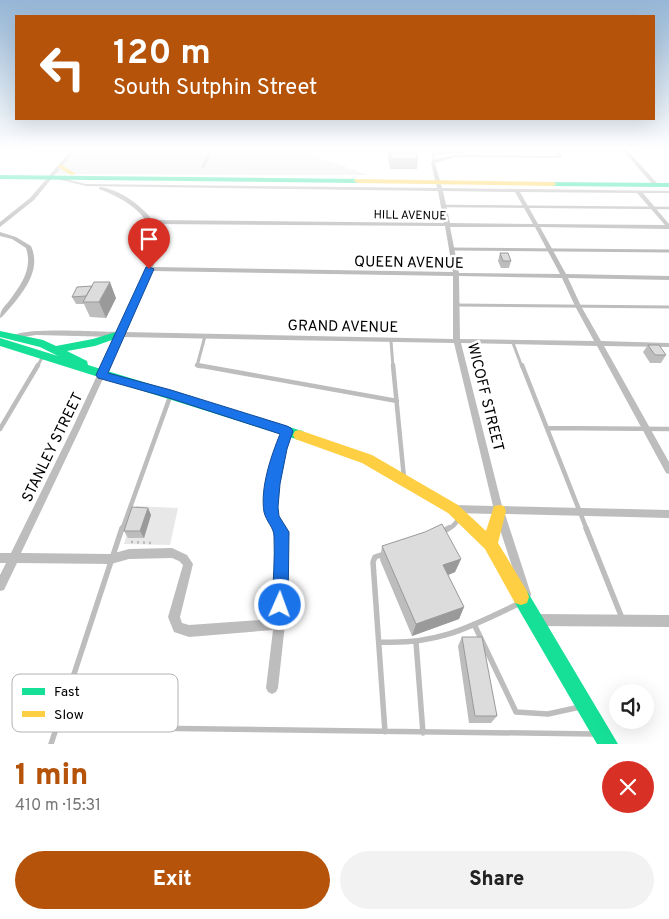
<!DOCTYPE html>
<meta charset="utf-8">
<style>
:root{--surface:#fff;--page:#f2f2f2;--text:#222;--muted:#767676;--accent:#b45309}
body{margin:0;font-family:Overpass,sans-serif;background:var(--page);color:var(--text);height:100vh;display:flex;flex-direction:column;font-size:19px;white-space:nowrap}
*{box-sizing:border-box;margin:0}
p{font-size:16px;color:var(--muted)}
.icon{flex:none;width:28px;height:28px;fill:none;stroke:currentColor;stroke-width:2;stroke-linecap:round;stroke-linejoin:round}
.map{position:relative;height:744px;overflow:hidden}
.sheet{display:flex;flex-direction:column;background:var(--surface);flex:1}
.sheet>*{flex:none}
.banner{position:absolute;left:15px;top:15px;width:640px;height:105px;border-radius:0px;box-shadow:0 5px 20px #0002;background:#b45309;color:#fff;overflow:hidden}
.controls{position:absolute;left:609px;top:684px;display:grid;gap:10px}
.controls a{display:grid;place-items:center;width:45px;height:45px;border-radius:50%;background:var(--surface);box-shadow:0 5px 20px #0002;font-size:25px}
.pin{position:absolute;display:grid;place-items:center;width:42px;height:42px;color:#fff;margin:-51px -21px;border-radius:50% 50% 50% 0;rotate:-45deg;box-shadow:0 0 5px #0007}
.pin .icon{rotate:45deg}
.me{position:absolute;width:55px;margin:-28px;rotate:2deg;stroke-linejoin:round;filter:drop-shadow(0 0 4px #0008)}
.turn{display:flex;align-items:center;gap:18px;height:105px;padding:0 15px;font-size:22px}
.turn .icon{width:65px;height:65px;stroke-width:2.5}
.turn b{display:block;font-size:35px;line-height:42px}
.round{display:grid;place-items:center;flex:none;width:52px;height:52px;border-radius:26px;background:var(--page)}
.head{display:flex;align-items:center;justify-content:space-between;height:85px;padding:0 15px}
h1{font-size:30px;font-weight:800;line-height:38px;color:var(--accent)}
.button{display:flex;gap:10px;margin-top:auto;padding:10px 15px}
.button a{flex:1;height:58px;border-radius:30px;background:var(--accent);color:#fff;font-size:20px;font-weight:800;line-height:58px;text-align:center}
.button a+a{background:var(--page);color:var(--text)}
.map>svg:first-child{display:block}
.green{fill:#e8e8e8}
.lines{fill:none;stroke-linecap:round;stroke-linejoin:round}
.path{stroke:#b8b8b8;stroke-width:2.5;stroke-dasharray:2 4;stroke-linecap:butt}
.lane-far3{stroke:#bdbdbd;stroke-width:2.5}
.lane-far2{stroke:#bdbdbd;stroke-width:3}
.lane-far1{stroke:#bdbdbd;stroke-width:4.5}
.lane{stroke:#bdbdbd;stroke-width:5.5}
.street{fill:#bdbdbd;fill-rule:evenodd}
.fast{fill:#16e098;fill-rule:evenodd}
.slow{fill:#ffcf43;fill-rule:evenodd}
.wall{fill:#bdbdbd}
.shaded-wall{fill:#9a9a9a}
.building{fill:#dcdcdc;stroke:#9a9a9a}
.route{fill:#1a73e8;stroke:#114b97}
.labels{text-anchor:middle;stroke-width:5;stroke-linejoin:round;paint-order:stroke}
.far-street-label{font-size:12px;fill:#000;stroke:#fff}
.street-label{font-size:15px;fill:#000;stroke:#fff}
.key{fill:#fff;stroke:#b2b2b2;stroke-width:1}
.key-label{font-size:14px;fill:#000}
</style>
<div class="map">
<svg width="669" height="744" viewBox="0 0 669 744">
<rect width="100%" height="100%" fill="#fff"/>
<path class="green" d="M75,148H292L368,175L53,174Z
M136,506L178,508L170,545L124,544Z"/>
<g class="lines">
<path class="path" d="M131,542L151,543"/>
<path class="lane-far3" d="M434,161L433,154L461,152L459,148
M203,167L212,148
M444,206L669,208"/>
<path class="lane-far2" d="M452,249L669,251
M456,305L669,307
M391,341L393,367
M513,343L522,367
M37,367L43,356
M201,367L197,366L205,336"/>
<path class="lane-far1" d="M197,365L397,401
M393,365L404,478
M522,365L587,530
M547,428L669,429
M0,429L38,365
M122,530L171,394
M446,530L453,526L460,518"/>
<path class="lane" d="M586,528L622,618
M442,532L449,528
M384,554L375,557L373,562L385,732
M474,624L516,712L548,714L580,707
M380,642C438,645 470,627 520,603
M416,642L423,733
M58,727L595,734
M51,744L122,528"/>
<path class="street" d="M73,148H77L34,200L0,227V222L30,198Z
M552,148H556L562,157V158L455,157L435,163L442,188L669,191V193H643L669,224V229L540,227L566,274L669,276V280L568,278L581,306L601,341L669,343V347L604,346L669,462V474L666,473L597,346L461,343L502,506L669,510V518L505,514L531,594L530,598L526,599L522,598L521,594L495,514L454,513L451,512L449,509L451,506L454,505L493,506L454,343L122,337L80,429L21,553L111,554L129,549L172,548L187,555L193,564L180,617L182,623L189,625L274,619L277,533L268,518L266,507L268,485L277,449L284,429L287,428L290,429L291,431L285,449L278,485L276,507L278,517L287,532L285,624L278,688L276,692L272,694L268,692L266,688L273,630L189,637L174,632L168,617L183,565L179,561L172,558L129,559L111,564L17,563L4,590L0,591V575L6,563H0V553H11L72,429L115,337L36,335L16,338L13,336C25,327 97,332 117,332C145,272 187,222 99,189V187C117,188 142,205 152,220L444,223L438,191L86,186L57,179V177L86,184L437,188L431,163L432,160L455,155L557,156ZM443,191L515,192L533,224L450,223ZM520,192L637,193L665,225L538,224ZM153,224L445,226L453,272L153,267C158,252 161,238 153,224ZM450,227H535L560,274L459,273ZM152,271L453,276V339L124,332ZM459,276L562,278L575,306L594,341L460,339Z
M621,148H625L657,183V185H653Z
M0,232L16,237L31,246C43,273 19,297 2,317L0,318C0,310 4,307 9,301C21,285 33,269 26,248L12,239L0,236Z
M536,614L669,615V627L536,626L532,624L530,620L532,616Z"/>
<path class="fast" d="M0,175L358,179L362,181L358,183L0,179Z
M550,182L669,183V187L553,186H550Z
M0,331L43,340L56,346L93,339L119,331L123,332L124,334L123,336L95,346L67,351L87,361L88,365L299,430L303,431L305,435L303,439L299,440L0,346V338L58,356L40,347L0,337Z
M521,589L527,591L618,744H597L515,603L513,597L515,591Z"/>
<path class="slow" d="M58,165H62L76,174L71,175L58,167Z
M355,179L553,182L557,184L553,186L358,183L354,181Z
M299,430L372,455L458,505L486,531L494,506L499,505L504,506L506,511L498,543L527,591L529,597L527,603L521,605L515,603L485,549L448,513L362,463L295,439L293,435L295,431Z"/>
</g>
<path class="wall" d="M389,148L418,159L417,169H390L388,156Z
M500,253L511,261L509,268H501L498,261Z
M77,287L116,298L106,318L90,317L84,304H76L72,297Z
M648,345L666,355L661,363H650L643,352Z
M148,508L151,515L144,538H128L124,531Z
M382,546L461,559L455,572L448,575L464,607L459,619L412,636L380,560Z
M462,637L497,716L491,723H469L458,646Z"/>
<path class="shaded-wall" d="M110,282L116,298L106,318L99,302Z
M148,508L151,515L144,538L140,531Z
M461,559L455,572L439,579L443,565Z
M464,607L459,619L412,636L416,624Z"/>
<path class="building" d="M389,148H415L418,159H391Z
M500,253H508L511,261H503Z
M94,282H110L99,302H83Z
M92,286L86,296L72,297L77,287Z
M648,345H659L666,355H655Z
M132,507L148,508L140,531H124Z
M442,524L461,559L443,565L464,607L416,624L382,546L425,532Z
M462,637H482L497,716H475Z"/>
<linearGradient id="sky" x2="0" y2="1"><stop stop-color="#95b6d6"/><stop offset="0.59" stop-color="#fff"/><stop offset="1" stop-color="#fff" stop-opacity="0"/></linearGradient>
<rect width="669" height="252" fill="url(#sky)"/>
<path class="route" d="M146,267H149L154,269L108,373L171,390L287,426L291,428L293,431L287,449L280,484L278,507L279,516L289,532L288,605L286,611L280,614L274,611L272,605C273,583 275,559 274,536C274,528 266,521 264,512C260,488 271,456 280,434L169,398L98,378L96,375Z"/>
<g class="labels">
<g class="far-street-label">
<text transform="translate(410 215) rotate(1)" y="4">HILL AVENUE</text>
</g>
<g class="street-label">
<text transform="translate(409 262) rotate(1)" y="5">QUEEN AVENUE</text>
<text transform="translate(343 326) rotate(1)" y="5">GRAND AVENUE</text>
<text transform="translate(486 397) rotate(76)" y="5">WICOFF STREET</text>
<text transform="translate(52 447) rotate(-64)" y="5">STANLEY STREET</text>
</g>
</g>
<rect x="12" y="674" width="166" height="58" rx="8" class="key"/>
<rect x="22" y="688" width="23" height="7" fill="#16e098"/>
<rect x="22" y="711" width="23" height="6" fill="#ffcf43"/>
<g class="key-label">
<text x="54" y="696">Fast</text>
<text x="54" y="719">Slow</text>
</g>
</svg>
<div class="controls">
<a><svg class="icon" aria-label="sound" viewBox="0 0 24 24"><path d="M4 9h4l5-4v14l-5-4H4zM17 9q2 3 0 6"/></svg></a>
</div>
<div class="pin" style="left:149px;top:269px;background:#d93025"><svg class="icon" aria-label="arrive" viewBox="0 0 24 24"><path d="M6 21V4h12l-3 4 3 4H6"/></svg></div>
<svg class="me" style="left:280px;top:605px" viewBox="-20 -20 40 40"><circle r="17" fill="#1a73e8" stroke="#fff" stroke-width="3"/><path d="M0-11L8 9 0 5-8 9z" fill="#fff"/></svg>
<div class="banner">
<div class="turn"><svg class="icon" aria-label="left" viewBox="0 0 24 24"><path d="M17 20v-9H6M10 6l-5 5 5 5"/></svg><div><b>120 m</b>South Sutphin Street</div></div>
</div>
</div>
<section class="sheet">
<div class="head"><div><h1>1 min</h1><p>410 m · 15:31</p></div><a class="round" style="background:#d93025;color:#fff"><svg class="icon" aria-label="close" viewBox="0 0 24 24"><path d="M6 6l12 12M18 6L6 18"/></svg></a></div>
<div class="button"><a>Exit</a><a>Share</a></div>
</section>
